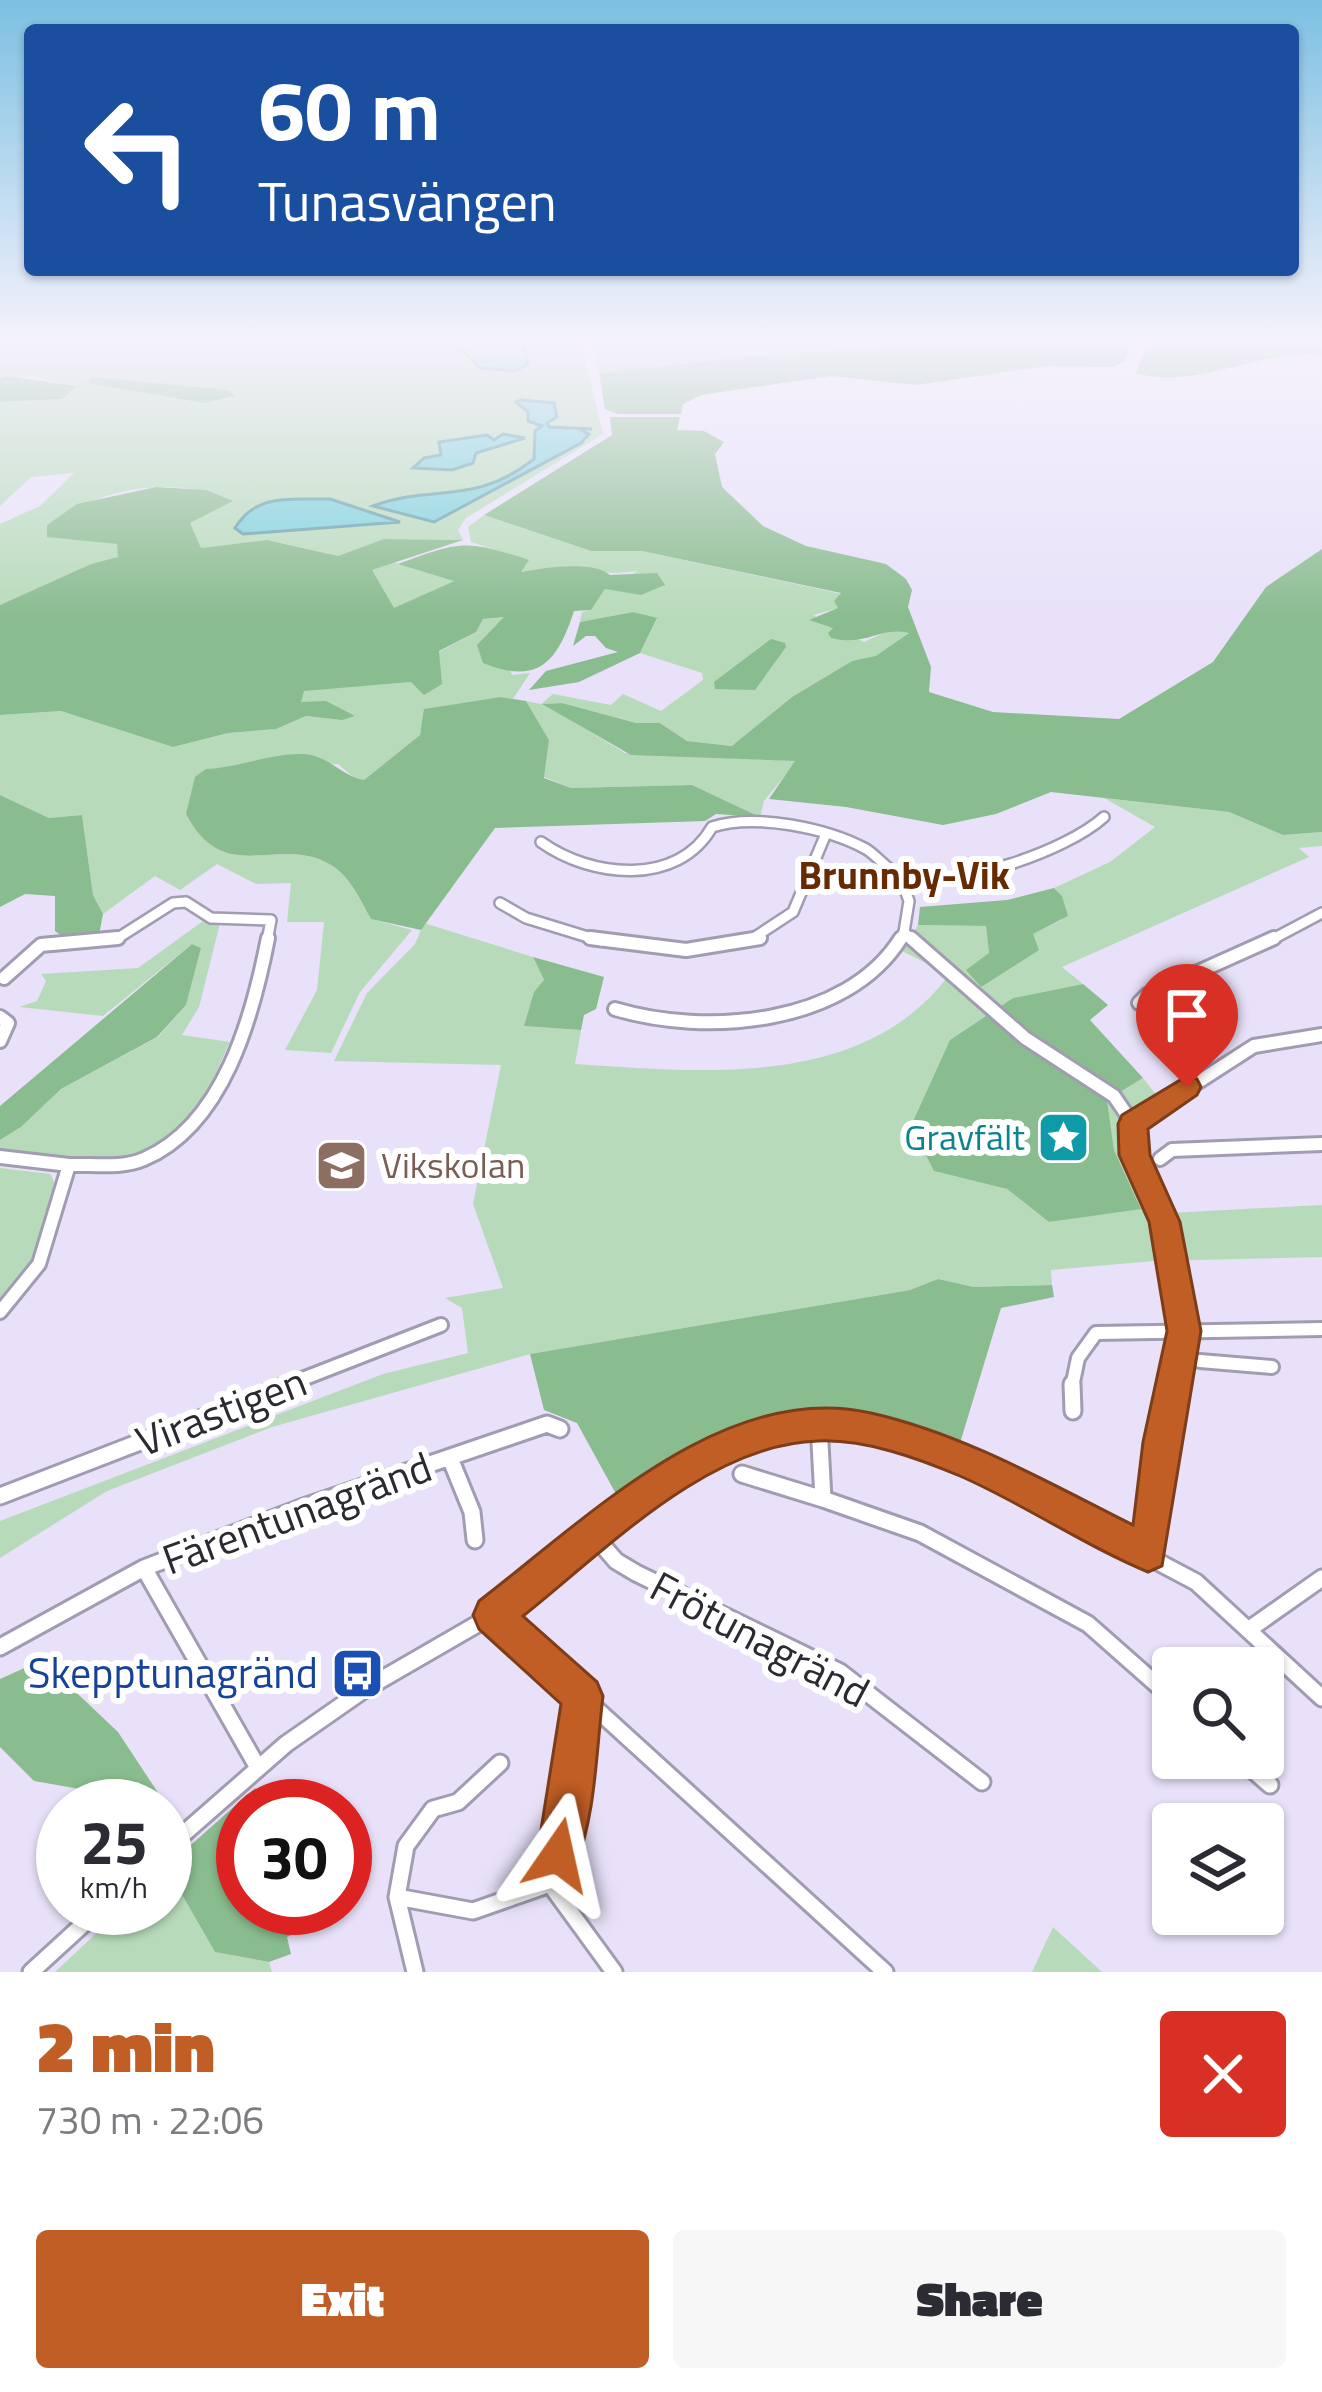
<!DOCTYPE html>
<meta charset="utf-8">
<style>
:root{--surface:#fff;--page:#f7f7f7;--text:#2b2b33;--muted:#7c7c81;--accent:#c15e25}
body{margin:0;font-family:"Titillium Web",sans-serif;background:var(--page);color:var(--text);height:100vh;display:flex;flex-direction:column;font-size:45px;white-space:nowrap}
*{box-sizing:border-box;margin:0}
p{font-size:39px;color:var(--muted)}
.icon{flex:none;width:66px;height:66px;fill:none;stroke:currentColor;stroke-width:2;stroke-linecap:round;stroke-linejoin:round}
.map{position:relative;height:1972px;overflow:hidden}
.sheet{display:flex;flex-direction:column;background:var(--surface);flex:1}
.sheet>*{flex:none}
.top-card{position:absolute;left:24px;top:24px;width:1275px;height:252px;border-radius:12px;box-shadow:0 3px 9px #0004;background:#1a4fa0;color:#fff;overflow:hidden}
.controls{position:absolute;left:1152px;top:1647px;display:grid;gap:24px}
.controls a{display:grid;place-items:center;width:132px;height:132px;border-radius:12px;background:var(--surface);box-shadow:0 3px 9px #0004;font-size:60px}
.speed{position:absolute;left:36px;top:1779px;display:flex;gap:24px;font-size:60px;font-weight:700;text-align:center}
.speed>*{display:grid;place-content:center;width:156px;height:156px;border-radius:50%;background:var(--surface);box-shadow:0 3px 9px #0004;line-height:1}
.speed small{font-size:30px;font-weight:400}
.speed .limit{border:18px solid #d22;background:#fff;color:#111}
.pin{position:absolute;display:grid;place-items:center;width:102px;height:102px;color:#fff;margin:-123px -51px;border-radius:50% 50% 50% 0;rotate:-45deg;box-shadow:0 0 12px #0007}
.pin .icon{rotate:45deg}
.me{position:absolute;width:132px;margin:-66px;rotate:11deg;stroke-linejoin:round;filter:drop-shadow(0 0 9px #0008)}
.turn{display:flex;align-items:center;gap:42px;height:252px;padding:0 36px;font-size:54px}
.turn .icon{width:156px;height:156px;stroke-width:2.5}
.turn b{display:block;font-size:84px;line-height:102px}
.round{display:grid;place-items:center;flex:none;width:126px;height:126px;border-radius:12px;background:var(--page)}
.overview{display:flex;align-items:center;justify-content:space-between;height:204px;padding:0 36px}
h1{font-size:72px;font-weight:800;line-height:90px;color:var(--accent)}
.primary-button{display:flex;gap:24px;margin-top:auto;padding:24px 36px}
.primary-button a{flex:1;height:138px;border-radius:12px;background:var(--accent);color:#fff;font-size:48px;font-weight:800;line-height:138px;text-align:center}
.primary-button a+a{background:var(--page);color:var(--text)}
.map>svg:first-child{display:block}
.green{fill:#b7dbba}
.forest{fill:#89bc8e}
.water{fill:#7ad2da;stroke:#639fa8;stroke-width:3}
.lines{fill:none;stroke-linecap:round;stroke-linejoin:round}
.stream{stroke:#639fa8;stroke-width:3}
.minor-far2-casing{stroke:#a29cb2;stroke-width:14}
.minor-far1-casing{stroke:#a29cb2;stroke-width:18}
.minor-casing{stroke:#a29cb2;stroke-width:21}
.minor-far2{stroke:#fff;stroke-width:9}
.minor-far1{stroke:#fff;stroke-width:12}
.minor{stroke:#fff;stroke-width:15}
.route{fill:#c15e25;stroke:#7d3d18;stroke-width:3}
.labels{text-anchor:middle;stroke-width:12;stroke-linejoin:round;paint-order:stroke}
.culture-label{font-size:36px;fill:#0d838f;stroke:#fff;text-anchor:end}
.education-label{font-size:36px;fill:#785e54;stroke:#fff;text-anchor:start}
.neighbourhood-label{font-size:39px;font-weight:bold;fill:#672a02;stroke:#fff}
.near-street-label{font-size:42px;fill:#2c2932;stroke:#fff}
.near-transit-label{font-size:42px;fill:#164399;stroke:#fff;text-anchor:end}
</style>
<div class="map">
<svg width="1322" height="1972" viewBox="0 0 1322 1972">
<rect width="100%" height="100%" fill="#e8e1f9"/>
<path class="green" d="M0,343H581L603,434L466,518L458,530L463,540L384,539L338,556L267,540L201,548L189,523L232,501C170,474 101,488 47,525V536L118,544V558L91,564L0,605V524L40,506L74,473L31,477L0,506V402L62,399L75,386L34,377L0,378Z
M594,343H883L872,350L786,353L599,373Z
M484,515L591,551H642L842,594L839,608L813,615L864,642L890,630L910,632L876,657L852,661L792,697L733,746L687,741L660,723H636L562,703L544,704L625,753L797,761L764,801L760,817L692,785L571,788L544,777L549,740L526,701L541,704L553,694L611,705L623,694L661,711L703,680L702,673L640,653L657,619L633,612L580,622L582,612L591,610L605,589L638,571C598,577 558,565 519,572L528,560L471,542L468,527Z
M393,562L456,580L393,609L371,570Z
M506,617L496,629L512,675L530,673L513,699L500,697L425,709L420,735L364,780L356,779L338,764L206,769L186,814C225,889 280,833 331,865C350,876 361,901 371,919L412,930L360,992L331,1053L285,1050L317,990L324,922H287L291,883L256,884L217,864L180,890L155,876L103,914L93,895L82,815L49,818L0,795V715L61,711L173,747L228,733L276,729L306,716L342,720L300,702L304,690L411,682L439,652L476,632L483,619Z
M1104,798L1229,812L1283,835L1322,832V846L1299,848L1309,857L1062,967L1083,984L1013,998L950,1040L934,1171L1007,1189L1049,1222L1141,1208L1114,1150L1107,1100L1143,1078L1166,1107L1141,1128L1144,1162L1169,1213L1322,1205V1257L1154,1261L1051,1270L1052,1285L974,1287L938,1279L910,1290L530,1354L272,1427L107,1491L0,1558V1521L383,1374L468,1353L462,1308L445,1298L503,1288L473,1204L501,1065L334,1061L367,993L415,944L424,923L533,957L544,980L524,1026L581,1030L575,1064C701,1072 863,1090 949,975L902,951L918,925L986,926L989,953L1039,950L1032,934L1062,920V896L1054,888L1110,862L1155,827Z
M203,921L220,923L199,1007L182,1035L230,1042C217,1068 206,1104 186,1124C139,1171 60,1161 0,1148V1140L21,1127L61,1089L158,1037L186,1005L201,948L192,944L103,1016L19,1007L37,1001L46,981L41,974L138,968Z
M0,1168L50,1174C72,1207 23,1281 0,1306Z
M166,1867L215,1952L269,1962L272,1972H55L123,1908H165Z
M1053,1927L1102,1972H1032Z"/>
<path class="forest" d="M883,343H1131L1126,360L1113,367L1048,366L915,385L831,376L701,395L683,404L681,414H618L605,409L599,373L786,353L871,350Z
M1147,343H1322V355C1259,349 1198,390 1136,373Z
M7,376L76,386L62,399L0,402V378Z
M91,377L229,390L235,396L204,403L86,383Z
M610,417H680L677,430L704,431L724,442L715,454L722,487L763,526L806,546L886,564L906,579L912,590L908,607L931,667L929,692L993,712L1119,719L1213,662L1266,587L1322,549V832L1283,835L1229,812L1051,792L996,814L943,825L846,807L769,799L795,761L631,755L542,704L562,703L636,723H660L687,741L732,746L792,697L852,661L876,656L909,633C879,626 868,647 831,638L828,633L833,628L809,620L838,608L834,601L841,593L642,551H591L484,515L612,435Z
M156,487L206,490L233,501L190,523L201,548L267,540L338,556L384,539L463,540L372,570L394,608L454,581L398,564C460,541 465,539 529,560L521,572C543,568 593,560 610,575L657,573L665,585L641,595L605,589L591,610L574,611C557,663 538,685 483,663L477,645L504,617L483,619L476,632L439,651L442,684L424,695L411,682L304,691L301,702L326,701L355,716L342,720L306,716L276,729L228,733L173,747L61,711L0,715V605L91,564L118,557L117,544L47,537V525L77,504Z
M633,612L657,618L640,653L579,682L529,690L546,671L618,652L606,648L595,636H586L573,646L580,622Z
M771,639L785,643L786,647L755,690L715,689L714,682Z
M500,697L526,701L549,740L544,778L571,788L692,785L760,817L716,814L705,821L495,828L421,930L371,919C361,901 350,876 331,865C279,833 225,889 186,814L195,777L206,769C238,768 271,753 303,754C328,755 343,777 364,780L420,735L424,709Z
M0,795L49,818L82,815L93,895L103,914L99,935L63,937L55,931V896L25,894L0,907Z
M1054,888L1062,896L1068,916L1033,934L1039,950L981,987L966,970L989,953L986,926L918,925L920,907L1007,900Z
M192,944L201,948L186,1005L157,1037L61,1089L21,1127L0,1140V1106Z
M533,957L604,977L596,1009L584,1015L581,1030L524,1026L534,992L544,980Z
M1083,984L1108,1005L1090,1020L1143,1078L1107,1100L1114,1150L1141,1209L1049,1222L1007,1189L934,1171L911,1126L950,1040L1013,998Z
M938,1279L974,1287L1052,1285L1054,1297L1001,1308L960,1443C816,1393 742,1414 616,1494L577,1423L544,1410L530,1354L910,1290Z
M42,1660L118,1732L170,1811L165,1816V1806H121L97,1792L34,1781L0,1747V1679Z
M255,1788L269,1806H243V1908L344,1909L287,1937L291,1954L269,1962L215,1952L166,1867Z"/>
<path class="water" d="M443,343H524L528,364L515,371L480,368L468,355Z
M521,400L554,403L557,417L547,423L549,427L592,429H579L589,434L581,443L434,522L373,506C435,483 473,507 534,459L535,431L542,426L528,421V412L516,402Z
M503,434L525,438L476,453L473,463L452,470L413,468L424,458L441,455L439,442L487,435L494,440Z
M330,499L400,522L243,534L235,528C257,492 292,500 330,499Z"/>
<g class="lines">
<path class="stream" d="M596,346L640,343"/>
<defs>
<path id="minor-far2" d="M541,842C591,878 678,887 712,827C755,813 827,828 866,849C879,857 888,872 903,876C956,889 1065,852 1104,817
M900,876L909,901L904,932L914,941
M500,903L526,918L601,941
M87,941L118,938L173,903L186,902L211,918L271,920L267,941
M749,941L793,912L825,836
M899,941L904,932
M1269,941L1322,913"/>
<path id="minor-far1" d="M590,938L686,950L760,938
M911,938L1025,1038L1114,1096L1133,1124L1134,1155L1164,1222L1184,1331L1172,1387
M4,978L41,945L118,938
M1139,1003L1147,995L1274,938
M615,1009C705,1036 846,1026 901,938
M0,1017L8,1023L0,1041
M1133,1124L1254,1046L1322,1035
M0,1157L69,1165L39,1264L0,1312
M1160,1159L1172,1150L1322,1144
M69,1165C93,1164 121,1169 144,1159C224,1125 253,1015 268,938
M1200,1361L1272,1367
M282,1387L441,1325
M1072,1387L1078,1358L1096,1333L1322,1329"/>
<path id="minor" d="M1072,1384L1073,1411
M819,1424L823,1499L920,1533L1088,1624L1173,1699
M450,1458L472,1512L475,1540
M742,1474L823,1499
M0,1496L290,1384
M597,1539L616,1561L636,1573L840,1672L982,1782
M1148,1553L1173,1384
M144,1568L257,1766
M493,1615L582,1696L566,1825L550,1884L473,1911L397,1897L406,1846L433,1809L458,1802L500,1763
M1251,1628L1322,1578
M0,1647L144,1568L301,1508L547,1424L560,1429
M582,1696L885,1972
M1239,1758L1270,1785
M165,1850L286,1744L365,1689L493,1615L667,1479L707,1456L769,1431L819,1424L870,1429L969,1462L1196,1582L1322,1698
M550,1884L614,1972
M397,1897L415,1972
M31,1972L101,1908"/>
</defs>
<use href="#minor-far2" class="minor-far2-casing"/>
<use href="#minor-far1" class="minor-far1-casing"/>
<use href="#minor" class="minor-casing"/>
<use href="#minor-far2" class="minor-far2"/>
<use href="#minor-far1" class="minor-far1"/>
<use href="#minor" class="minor"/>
</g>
<linearGradient id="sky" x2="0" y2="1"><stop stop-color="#7cc0e2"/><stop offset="0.55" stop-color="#f5f2fc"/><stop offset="1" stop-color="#f5f2fc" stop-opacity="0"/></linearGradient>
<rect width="1322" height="619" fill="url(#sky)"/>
<path class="route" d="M1187,1076L1197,1079L1201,1087L1197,1095L1148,1129L1150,1155L1180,1222L1201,1331L1162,1566L1148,1572C1083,1545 1024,1504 960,1476C917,1458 865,1439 818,1441C708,1444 605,1551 523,1616L597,1682L603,1696C596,1753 596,1816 574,1870L558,1876L543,1870L537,1855L561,1704L479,1629L473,1615L479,1601C585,1520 725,1379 871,1413C964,1434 1049,1483 1133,1525L1143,1442L1167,1331L1149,1222L1119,1155L1118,1124L1122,1115Z"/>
<defs>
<symbol id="sight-square" viewBox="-11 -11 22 22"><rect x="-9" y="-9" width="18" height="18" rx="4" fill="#0f9aa8" stroke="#fff"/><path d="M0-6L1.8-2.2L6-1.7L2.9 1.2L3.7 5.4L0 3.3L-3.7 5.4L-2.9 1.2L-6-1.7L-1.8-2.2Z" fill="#fff"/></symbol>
<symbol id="school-square" viewBox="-11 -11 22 22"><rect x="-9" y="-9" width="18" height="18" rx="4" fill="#8d6e63" stroke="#fff"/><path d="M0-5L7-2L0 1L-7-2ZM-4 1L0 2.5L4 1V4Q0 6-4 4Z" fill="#fff"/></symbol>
<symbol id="bus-square" viewBox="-11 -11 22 22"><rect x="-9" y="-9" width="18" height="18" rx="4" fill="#1a4fb4" stroke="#fff"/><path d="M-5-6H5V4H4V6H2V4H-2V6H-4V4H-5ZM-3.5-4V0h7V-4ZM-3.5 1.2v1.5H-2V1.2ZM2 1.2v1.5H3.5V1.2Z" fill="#fff"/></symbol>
</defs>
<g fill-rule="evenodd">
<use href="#sight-square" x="1034" y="1108" width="59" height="59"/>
<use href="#school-square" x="312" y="1136" width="59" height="59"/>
<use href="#bus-square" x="328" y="1644" width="59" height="59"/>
</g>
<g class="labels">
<g class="culture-label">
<text x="1025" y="1150">Gravfält</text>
</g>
<g class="education-label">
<text x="381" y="1178">Vikskolan</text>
</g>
<g class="neighbourhood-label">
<text x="904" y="889">Brunnby-Vik</text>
</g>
<g class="near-street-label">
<text transform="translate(221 1411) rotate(-21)" y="15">Virastigen</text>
<text transform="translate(297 1513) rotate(-20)" y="15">Färentunagränd</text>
<text transform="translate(760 1639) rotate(28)" y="15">Frötunagränd</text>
</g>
<g class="near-transit-label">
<text x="318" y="1688">Skepptunagränd</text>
</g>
</g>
</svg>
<div class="controls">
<a><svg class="icon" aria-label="search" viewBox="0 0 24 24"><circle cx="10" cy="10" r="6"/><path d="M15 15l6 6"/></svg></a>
<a><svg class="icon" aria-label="layers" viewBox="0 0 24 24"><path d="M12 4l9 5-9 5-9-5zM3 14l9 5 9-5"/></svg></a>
</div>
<div class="speed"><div>25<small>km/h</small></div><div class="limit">30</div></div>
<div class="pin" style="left:1187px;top:1087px;background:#d93025"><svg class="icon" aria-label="arrive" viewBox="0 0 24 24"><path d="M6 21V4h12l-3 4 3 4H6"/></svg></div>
<svg class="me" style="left:558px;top:1855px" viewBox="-20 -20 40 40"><path d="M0-17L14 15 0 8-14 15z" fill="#c15e25" stroke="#fff" stroke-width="4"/></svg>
<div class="top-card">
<div class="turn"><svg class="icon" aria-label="left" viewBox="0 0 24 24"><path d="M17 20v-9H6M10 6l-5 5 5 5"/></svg><div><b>60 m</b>Tunasvängen</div></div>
</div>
</div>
<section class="sheet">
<div class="overview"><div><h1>2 min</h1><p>730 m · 22:06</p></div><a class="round" style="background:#d93025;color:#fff"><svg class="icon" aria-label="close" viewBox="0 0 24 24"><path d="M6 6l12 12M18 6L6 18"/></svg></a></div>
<div class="primary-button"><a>Exit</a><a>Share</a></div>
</section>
